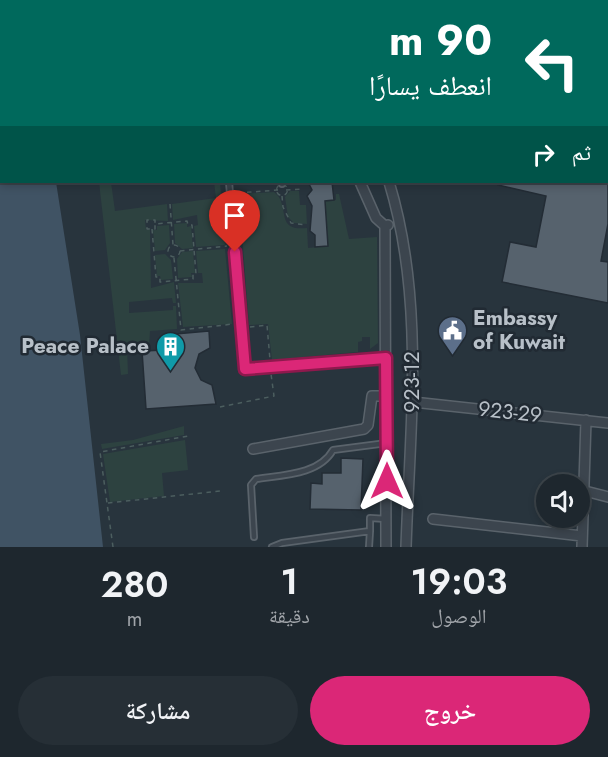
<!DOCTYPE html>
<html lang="ar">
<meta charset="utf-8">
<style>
:root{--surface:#1e272e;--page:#262f36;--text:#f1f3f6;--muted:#a1a5aa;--line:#3c444a;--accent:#db2777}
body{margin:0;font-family:Jost,"Noto Naskh Arabic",sans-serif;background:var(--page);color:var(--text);direction:rtl;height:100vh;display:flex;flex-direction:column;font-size:22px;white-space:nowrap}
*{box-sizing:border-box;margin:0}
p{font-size:20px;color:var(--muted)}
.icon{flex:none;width:33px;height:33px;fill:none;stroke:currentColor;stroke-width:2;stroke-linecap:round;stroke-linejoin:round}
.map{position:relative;height:547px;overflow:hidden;direction:ltr}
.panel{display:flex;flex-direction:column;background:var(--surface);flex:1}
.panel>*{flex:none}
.banner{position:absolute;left:0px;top:0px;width:609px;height:183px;box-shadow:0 3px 9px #0003,0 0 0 2px var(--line);direction:rtl;background:#00695c;color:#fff;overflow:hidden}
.fabs{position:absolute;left:536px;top:474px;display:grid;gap:12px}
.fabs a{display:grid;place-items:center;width:54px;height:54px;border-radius:50%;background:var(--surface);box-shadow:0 3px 9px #0003,0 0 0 2px var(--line);font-size:30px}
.pin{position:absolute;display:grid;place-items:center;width:51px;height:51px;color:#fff;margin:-62px -26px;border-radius:50% 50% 50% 0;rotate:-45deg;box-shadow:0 0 6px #0007}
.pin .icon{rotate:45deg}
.me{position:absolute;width:66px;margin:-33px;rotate:0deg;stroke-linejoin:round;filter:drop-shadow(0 0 4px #0008)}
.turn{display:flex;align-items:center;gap:21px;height:126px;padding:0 18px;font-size:27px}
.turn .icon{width:78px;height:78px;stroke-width:2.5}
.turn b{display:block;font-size:42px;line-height:51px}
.then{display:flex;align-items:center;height:57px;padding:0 18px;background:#0003;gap:12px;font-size:22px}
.eta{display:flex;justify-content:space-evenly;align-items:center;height:102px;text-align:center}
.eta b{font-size:36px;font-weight:600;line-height:42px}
.action{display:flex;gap:12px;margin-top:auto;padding:12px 18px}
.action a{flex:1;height:69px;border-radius:36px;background:var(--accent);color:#fff;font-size:24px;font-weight:600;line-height:69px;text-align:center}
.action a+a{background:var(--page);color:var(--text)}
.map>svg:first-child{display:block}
.green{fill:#2d4240}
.water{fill:#405364}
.building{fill:#56626d;stroke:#232c35;stroke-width:1.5}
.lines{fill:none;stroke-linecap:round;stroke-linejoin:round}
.lane-casing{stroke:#5a636b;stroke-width:8}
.street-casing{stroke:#5a636b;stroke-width:12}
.path{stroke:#4c5e5f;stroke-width:1.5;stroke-dasharray:4.5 4.5;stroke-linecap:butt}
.lane{stroke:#3c454e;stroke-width:4.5}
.street{stroke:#3c454e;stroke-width:9}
.route-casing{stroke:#8e194d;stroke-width:15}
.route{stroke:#db2777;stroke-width:10}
.labels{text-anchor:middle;stroke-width:5;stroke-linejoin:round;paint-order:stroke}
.poi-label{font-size:21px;font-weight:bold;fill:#b8c0c8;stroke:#212a33;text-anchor:start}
.street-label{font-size:21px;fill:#b8c0c8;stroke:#212a33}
</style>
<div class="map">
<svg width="608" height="547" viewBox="0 0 608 547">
<rect width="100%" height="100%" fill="#28343d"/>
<path class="green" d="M99,182H111L115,211L167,204L168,221L145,220L146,230H150L151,288L174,282L176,303H173L172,298L129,302V313L173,310V306H176L177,329L150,331L149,346L127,348L128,374L121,375Z
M214,182H220L225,245L196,247L194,226L198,225L197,215L173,220L172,204L216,198Z
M290,191H299L300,205H306L307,224L294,223L288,217L285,197Z
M274,192C276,194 279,196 280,199C287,214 279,231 307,228L308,248L328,246L325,201L336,200V194H339L349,239L377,237L378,343L370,349V337H362V341L358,342V352L272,360L268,324L249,325L239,194Z
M187,223V227L191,226L193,248L182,249L175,243L174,224Z
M169,225L170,243L165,250L155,251L153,230H157V226Z
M225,249L232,324L183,327L178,283H203L202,273H198L196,251Z
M193,251L195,273H191L192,277L178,278L177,259L182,252Z
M165,254L171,260L173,279L161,280L160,276H157L155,255Z
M184,426V435L102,449L101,444L133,440Z
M185,440L188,470L162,473L164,496L110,502L103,454Z"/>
<path class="water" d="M0,0H22L2,2V182H56L80,335L103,547H0Z"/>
<path class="building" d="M308,182H332L334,200L325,201L328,246L315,247V235L310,231L312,206L307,196L312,190Z
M498,182H608V224L601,261L608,262V303L502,282L510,242L536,247L546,196L498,185Z
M209,331L210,348L199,354L195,368L201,380L212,385L216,404L146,409L142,351L165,350L164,335Z
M341,458L363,459L361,510L310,509L311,483L322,484V473H341Z"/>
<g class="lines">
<defs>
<path id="lane" d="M188,2L189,0
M229,182L245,369L386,358
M282,182V184
M254,537L251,485L256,479C282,475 319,475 333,450L387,443
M272,547L282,543L370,531V518L387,519
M369,547L370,531"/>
<path id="street" d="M318,0L319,2
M360,182L376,218L385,226L388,225
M389,182C425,300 410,425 406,547
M385,226L386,547
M413,402L608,423
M253,449L364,429L368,425L372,396H387
M585,491L608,497
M433,519L582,536
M582,547L586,420"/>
</defs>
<use href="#lane" class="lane-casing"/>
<use href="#street" class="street-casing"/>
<path class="path" d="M274,182V183
M276.5 190a5.5 5.5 0 1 1 11 0a5.5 5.5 0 1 1-11 0Z
M286,190L303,189
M238,193L278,190
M282,196L283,207L291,223L306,225
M170,204L173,245
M152,229L156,277H160V282L193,279V274H196L192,225H188L187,221L155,224V220H147V229H155V224
M168 251a6 6 0 1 1 12 0a6 6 0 1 1-12 0Z
M180,251L227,246
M174,258L181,330L233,324
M250,327L267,325L270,360
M220,407L274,396L271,374
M108,503L220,491
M113,547L100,452L188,436"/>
<use href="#lane" class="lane"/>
<use href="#street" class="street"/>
</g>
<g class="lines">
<defs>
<path id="route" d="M235,252L245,369L386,358L387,481"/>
</defs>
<use href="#route" class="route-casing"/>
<use href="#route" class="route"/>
</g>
<defs>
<symbol id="civic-pin" viewBox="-11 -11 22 30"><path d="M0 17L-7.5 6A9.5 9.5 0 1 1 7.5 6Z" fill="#5c6f8a" stroke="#212a33"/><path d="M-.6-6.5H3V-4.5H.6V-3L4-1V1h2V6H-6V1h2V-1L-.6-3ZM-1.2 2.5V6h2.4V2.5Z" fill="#fff"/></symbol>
<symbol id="building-pin" viewBox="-11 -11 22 30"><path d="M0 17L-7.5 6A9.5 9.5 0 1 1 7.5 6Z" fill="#0f9aa8" stroke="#212a33"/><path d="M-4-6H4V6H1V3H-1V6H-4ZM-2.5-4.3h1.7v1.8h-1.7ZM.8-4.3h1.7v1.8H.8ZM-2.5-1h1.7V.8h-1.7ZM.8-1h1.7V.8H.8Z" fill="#fff"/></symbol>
</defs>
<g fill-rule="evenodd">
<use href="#civic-pin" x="436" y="314" width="33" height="45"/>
<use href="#building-pin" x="154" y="330" width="33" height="45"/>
</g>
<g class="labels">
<g class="poi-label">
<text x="473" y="325">Embassy<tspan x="473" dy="24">of Kuwait</tspan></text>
<text x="149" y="353" text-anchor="end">Peace Palace</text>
</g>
<g class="street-label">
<text transform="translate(412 382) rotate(-90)" y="7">923-12</text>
<text transform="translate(510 412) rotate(6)" y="7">923-29</text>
</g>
</g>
</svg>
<div class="fabs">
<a><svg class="icon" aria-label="sound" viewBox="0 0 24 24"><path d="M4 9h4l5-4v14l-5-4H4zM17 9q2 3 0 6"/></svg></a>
</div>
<div class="pin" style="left:235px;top:252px;background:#d93025"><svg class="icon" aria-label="arrive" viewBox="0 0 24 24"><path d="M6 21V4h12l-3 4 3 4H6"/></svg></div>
<svg class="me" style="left:387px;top:481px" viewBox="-20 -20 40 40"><path d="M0-17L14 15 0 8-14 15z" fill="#db2777" stroke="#fff" stroke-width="4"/></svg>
<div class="banner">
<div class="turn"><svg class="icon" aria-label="left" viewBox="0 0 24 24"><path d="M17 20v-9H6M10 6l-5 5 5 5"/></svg><div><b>90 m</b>انعطف يسارًا</div></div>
<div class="then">ثم<svg class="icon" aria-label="right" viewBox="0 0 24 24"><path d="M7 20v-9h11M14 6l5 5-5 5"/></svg></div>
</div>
</div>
<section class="panel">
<div class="eta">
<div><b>19:03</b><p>الوصول</p></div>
<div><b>1</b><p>دقيقة</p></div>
<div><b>280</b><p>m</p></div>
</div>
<div class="action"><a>خروج</a><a>مشاركة</a></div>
</section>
